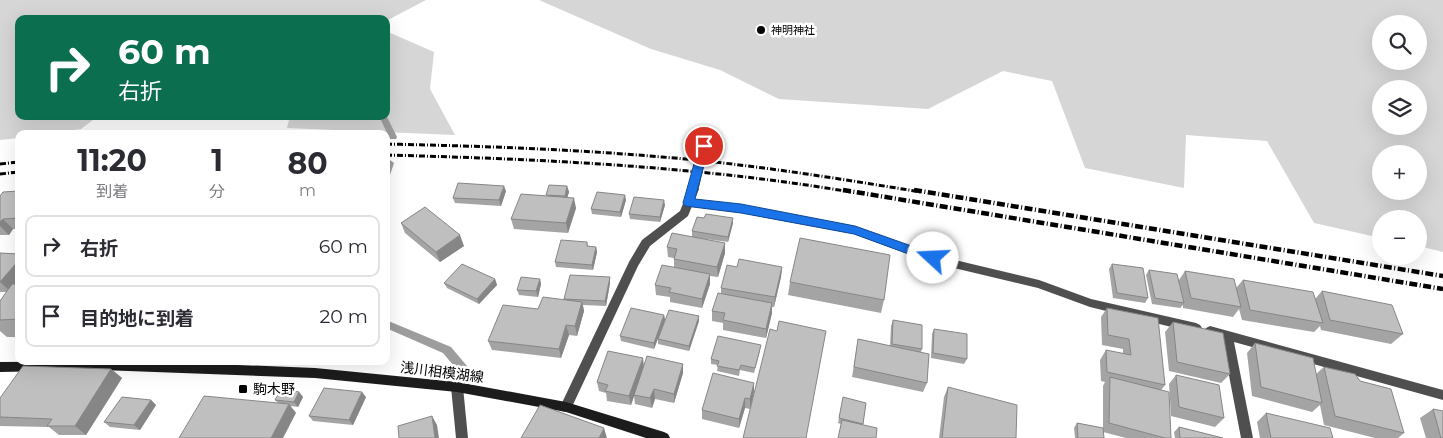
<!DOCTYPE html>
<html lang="ja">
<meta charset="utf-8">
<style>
:root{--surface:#fff;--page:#f2f2f3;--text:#2b2b33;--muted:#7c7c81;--line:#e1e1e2}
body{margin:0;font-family:Montserrat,"Noto Sans JP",sans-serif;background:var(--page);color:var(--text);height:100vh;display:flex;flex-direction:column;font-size:19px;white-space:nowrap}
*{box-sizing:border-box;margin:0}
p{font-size:16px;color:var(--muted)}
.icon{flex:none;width:28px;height:28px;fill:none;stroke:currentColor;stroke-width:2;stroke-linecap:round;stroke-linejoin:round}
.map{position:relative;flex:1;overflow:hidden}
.drawer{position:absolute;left:15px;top:130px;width:375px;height:235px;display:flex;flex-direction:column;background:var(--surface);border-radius:10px;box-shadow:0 5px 20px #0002}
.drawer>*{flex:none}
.top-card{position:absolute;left:15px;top:15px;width:375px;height:105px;border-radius:10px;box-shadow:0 5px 20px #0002;background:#0b6e4f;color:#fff;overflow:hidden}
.buttons{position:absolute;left:1372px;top:15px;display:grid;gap:10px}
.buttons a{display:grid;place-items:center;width:55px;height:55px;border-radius:50%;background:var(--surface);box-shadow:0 5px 20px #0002;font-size:25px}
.pin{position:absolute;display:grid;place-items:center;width:42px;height:42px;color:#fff;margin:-21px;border:2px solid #fff;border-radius:50%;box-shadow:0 1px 5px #0007}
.me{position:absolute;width:55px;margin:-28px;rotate:290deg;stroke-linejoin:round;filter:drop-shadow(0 0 4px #0008)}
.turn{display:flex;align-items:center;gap:18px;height:105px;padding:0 20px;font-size:22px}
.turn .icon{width:65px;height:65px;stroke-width:2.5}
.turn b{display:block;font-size:35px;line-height:42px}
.eta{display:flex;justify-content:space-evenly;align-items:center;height:85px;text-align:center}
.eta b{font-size:30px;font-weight:700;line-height:35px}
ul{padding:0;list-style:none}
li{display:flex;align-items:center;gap:15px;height:62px;margin:0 10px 8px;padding:0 10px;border:2px solid var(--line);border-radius:10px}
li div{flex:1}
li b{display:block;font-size:19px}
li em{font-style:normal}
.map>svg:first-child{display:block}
.green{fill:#d6d6d6;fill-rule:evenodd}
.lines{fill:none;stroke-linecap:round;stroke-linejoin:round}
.stream{fill:#9d9d9d;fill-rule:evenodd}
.service{fill:#4f4f4f;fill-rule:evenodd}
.minor{fill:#4f4f4f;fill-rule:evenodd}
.secondary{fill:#1c1c1c;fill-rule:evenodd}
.rail-far1{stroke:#000;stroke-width:3;stroke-dasharray:6 2 1 2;stroke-linecap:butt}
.rail{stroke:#000;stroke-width:4.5;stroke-dasharray:8 2.5 1 2.5;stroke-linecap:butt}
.service-bridge{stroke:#4f4f4f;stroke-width:9}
.wall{fill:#a4a4a4}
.shaded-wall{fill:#868686}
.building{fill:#bfbfbf;stroke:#868686}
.route{fill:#1a73e8;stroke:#114b97}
.poi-dot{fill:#000;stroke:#fff;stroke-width:2}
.labels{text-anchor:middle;stroke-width:5;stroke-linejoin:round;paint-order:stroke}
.far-poi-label{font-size:11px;fill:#000;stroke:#fff;text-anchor:start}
.street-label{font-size:14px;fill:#000;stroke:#fff}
.poi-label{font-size:14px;fill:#000;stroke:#fff;text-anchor:start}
</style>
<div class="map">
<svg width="1443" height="438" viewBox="0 0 1443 438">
<rect width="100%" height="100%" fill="#fff"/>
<path class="green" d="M0,0H426L386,21V19H19V116H98L81,129L49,134H19V138L0,140Z
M539,0H1443V252L1419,246V219H1381V238L1314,223L1267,141L1186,135L1184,188L1085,168L1052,81L1003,71L928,109L779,99L720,70L651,49ZM1381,24H1419V61H1381ZM1381,89H1419V126H1381ZM1381,154H1419V191H1381Z
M386,31L434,52L430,89L455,135L287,128L290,116H386Z"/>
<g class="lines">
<path class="stream" d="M386,115L397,137L396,139H390L379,116H386Z
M390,160L394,163L390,175L386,178V162Z
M386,320L451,347L467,366L468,369L467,372L463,373L459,372L443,353L386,328Z"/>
<path class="service" d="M689,199L741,205L855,226L934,255L1039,280L1091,299L1196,323L1200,325L1202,328L1200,331L1196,333L1090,307L1038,288L933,263L854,234L741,213L686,206L684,203Z
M1210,326L1443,390V400L1234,342L1253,438H1241L1222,339L1206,334L1204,331L1206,328Z"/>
<path class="minor" d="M694,186L699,189L688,216L650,246L638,266L570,411L566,412L562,411L560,407L629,262L642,240L680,211L689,189Z
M457,382L461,383L463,387L468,438H456L451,387L453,383Z"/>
<path class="secondary" d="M137,361L315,368L457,382L566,402L664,432L668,434L670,438H646L566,412L457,392L315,378L101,370L0,372V362Z"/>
<path class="rail-far1" d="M386,144C478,146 570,149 662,157C749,164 835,178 921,192
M386,155C541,159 697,166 851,192
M0,164L19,162
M0,174L19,172"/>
<path class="rail" d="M843,190L1443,289
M914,190L1443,276"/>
<path class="service-bridge" d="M694,189L704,146"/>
</g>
<path class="wall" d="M567,186L569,192L567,197L576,208L568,233L514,229L511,219L546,196Z
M19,191V229H13L9,235H0V196Z
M506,191L501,206L455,203L453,198Z
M626,200L621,217L592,214L591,209Z
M665,205L660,222L630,219L629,214Z
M401,223L464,246L440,262L405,233Z
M733,223L728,242L698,238L725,253L718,277L710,276V284L702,308L670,302V297L656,295L655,285L674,268V258L668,257L667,247L692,237V231Z
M587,242L588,246L596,247L597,252L593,270L556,267L555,262Z
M0,253L19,254V283L18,284H19V337H7L0,331V301L7,292H0Z
M1112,264L1148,298L1145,303L1113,298L1109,269Z
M737,267H782L781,277L774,307H772V313L766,338L723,330V323L712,321V311L721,294V288Z
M1149,270L1179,280L1185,271L1236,288L1243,280L1315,299L1322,291L1403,334L1391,344L1321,330L1320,326L1314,332L1242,320L1239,309L1233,317L1183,308V305L1180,308L1152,304L1146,275Z
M610,277V283L606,306L583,305L584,311L577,336L569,335L561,358L492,350L488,341L538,309L565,299H564Z
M495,279L497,285L479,304L447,288L444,283Z
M540,279L541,284L538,297L519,295L517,290Z
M790,282L884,300L881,313L788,295Z
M1107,308L1165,385L1161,390L1171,438H1126L1103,432L1104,438H1075L1074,428L1077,423L1103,428V386L1105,382L1101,381L1100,360L1106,350L1123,354V349L1102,345L1101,317Z
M664,315L665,320L654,349L621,341L620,336Z
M893,320L922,349L921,352L927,383L923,392L852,377L858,339L890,346L891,326Z
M699,321L689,351L658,344V339Z
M1173,322L1230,374L1221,383L1169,371L1165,332Z
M934,329L967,359L964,364L931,358L932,334Z
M1255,343L1316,374L1324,367L1360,381L1404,433L1398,438H1375L1324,425L1320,405L1312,412L1252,396L1247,353Z
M760,351L754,373L740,370L739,376L717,371L718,365L711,364V359Z
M683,364V373L674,403L655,399L652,408L635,404L634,396L631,405L607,401L606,393L599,391L597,382L644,365Z
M111,369L122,378L86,435H59L49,427L0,426V398Z
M1176,375L1224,418L1215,427L1171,416L1169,384Z
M754,383V392L750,409L745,408L739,428L702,419V410Z
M948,387L1016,438H939L944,397Z
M299,392L303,397L298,407L290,406L296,413L278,403L275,400Z
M366,397L353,425L313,421L309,416Z
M843,397L866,403L863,425L876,438H838L841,424L838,423Z
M151,400L156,405L140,430L110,427L104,422Z
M1433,409L1443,438H1426L1420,418Z
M1266,413L1333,438H1260L1257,422Z
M1179,427L1223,438H1175L1174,432Z"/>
<path class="shaded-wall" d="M504,186L506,191L501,206L499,200Z
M567,186L569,192L566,202L565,196Z
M625,195L626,200L621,217L620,212Z
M574,198L576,208L568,233L566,223Z
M664,200L665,205L660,222V217Z
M733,218V223L728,242V237Z
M3,219L13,229L9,235L0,226V222Z
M460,235L464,246L440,262L436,252Z
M725,243V253L718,277L717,267Z
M596,247L597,252L593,270L592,265Z
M19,260V283L11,292L0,282Z
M782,267L781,277L774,307L775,297Z
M710,274V284L702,308V299Z
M610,277V283L606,306L605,301Z
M495,279L497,285L479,304L477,299Z
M540,279L541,284L538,297L536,291Z
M582,302L584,311L577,336L575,326Z
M772,303V313L766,338V329Z
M664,315L665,320L654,349V343Z
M699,316V321L689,351V346Z
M566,325L569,335L561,358L559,349Z
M643,358L644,367L631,405L629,396Z
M683,364V373L674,403V394Z
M111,369L122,378L86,435L75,426Z
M754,383V392L750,409V399Z
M654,389L655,399L652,408L650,398Z
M299,392L303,397L298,407L294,402Z
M362,392L366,397L353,425L349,420Z
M745,398V408L739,428V419Z
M151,400L156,405L140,430L134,425Z
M289,404L296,413L283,438H271Z
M432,416L437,425L439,438H435Z
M604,428L607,438H599Z"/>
<path class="building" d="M458,183L504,186L499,200L453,198Z
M549,185L567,186L565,196L546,195Z
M19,191V218L3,219L0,222V196L3,192Z
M597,192L625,195L620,212L591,209Z
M521,194L574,198L566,223L511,219Z
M634,197L664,200L660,217L629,214Z
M425,207L460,235L436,252L401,223Z
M706,214L733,218L728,237L692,231L697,217L704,218Z
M672,233L725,243L717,267L674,259L677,249L667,247Z
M800,238L890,255L884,300L790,282Z
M561,240L587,242V246L596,247L592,265L555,262Z
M0,253L19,254V260L0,282Z
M739,259L782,267L775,297L721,288L727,265L737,267Z
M462,264L495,279L477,299L444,283Z
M1112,264L1143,268L1148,298L1117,293Z
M662,265L710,274L702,299L669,292L671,288L655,285Z
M1149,270L1177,274L1184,303L1155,298Z
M1185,271L1234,279L1241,307L1191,298Z
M570,275L610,277L605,301L564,299Z
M521,277L540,279L536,291L517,290Z
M1243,280L1313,292L1323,323L1250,310Z
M12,284H19V319L0,320V301Z
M1322,291L1392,305L1403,334L1330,320Z
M718,293L772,303L766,329L723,320L725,313L712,311Z
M543,297L582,302L575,326L566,325L559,349L488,341L503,305L538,309Z
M631,308L664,315L654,343L620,336Z
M1107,308L1158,318L1165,385L1107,372L1106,350L1131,355L1129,339L1108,335Z
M669,310L699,316L689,346L658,339Z
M893,320L922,325V349L892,344Z
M779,321L826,331L806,438H743L770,329L777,331Z
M1173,322L1223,333L1230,374L1177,362Z
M934,329L967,334V359L933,353Z
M718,336L761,345L755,368L741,365L739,370L717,366L719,361L711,359Z
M858,339L929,354L927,383L854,367Z
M1255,343L1313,358L1322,403L1261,387Z
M608,351L643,358L629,396L605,391L608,385L597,382Z
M647,356L683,364L674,394L654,389L650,398L634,395Z
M23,366L111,369L75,426H47L52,419L0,417V398Z
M1324,367L1355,374L1360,381L1391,389L1404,433L1335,416Z
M713,373L754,383L750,399L745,398L739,419L702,410Z
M1176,375L1219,385L1224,418L1179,407Z
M1110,377L1169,392L1171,438H1165L1109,423Z
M948,387L1017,405L1016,438H942Z
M324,388L362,392L349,420L309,416Z
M281,389L299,392L294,402L275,400Z
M204,396L289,404L271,438H179Z
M122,397L151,400L134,425L104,422Z
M843,397L866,403L863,424L839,418Z
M540,405L604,428L599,438H521Z
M1433,409L1443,411V438H1441Z
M1266,413L1330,428L1333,438H1271Z
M432,416L435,438H399L398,426Z
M842,420L877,428L876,438H838Z
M1077,423L1103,428L1104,438H1078Z
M1179,427L1223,438H1180Z"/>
<path class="route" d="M704,142L709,146L695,199L741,204L855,226L937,255L939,258L933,263L854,234L741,213L685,206L683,203L699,146Z"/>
<g class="poi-dot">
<circle cx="761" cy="30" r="5"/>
<rect x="238" y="384" width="10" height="10" rx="2.5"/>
</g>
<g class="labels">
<g class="far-poi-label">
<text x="771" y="34">神明神社</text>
</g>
<g class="street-label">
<text transform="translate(442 372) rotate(7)" y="5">浅川相模湖線</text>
</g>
<g class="poi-label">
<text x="253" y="394">駒木野</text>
</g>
</g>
</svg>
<div class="buttons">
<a><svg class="icon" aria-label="search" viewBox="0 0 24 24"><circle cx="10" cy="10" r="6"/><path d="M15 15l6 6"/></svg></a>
<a><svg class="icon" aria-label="layers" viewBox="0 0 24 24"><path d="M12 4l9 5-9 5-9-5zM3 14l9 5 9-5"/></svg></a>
<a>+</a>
<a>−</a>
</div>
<div class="pin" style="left:704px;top:146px;background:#d93025"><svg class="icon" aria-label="arrive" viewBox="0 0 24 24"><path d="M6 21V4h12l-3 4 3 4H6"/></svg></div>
<svg class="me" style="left:933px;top:258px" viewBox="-20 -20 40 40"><circle r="19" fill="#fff"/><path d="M0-13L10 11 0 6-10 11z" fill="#1a73e8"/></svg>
<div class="top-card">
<div class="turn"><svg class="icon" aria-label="right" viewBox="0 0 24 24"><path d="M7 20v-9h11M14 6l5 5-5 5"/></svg><div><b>60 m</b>右折</div></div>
</div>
<section class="drawer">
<div class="eta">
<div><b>11:20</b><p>到着</p></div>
<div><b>1</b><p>分</p></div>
<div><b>80</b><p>m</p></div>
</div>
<ul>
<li><svg class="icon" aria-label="right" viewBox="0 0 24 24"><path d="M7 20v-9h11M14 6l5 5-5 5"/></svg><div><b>右折</b></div><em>60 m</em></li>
<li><svg class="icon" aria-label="arrive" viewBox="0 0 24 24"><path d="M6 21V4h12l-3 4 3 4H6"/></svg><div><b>目的地に到着</b></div><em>20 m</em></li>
</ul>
</section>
</div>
